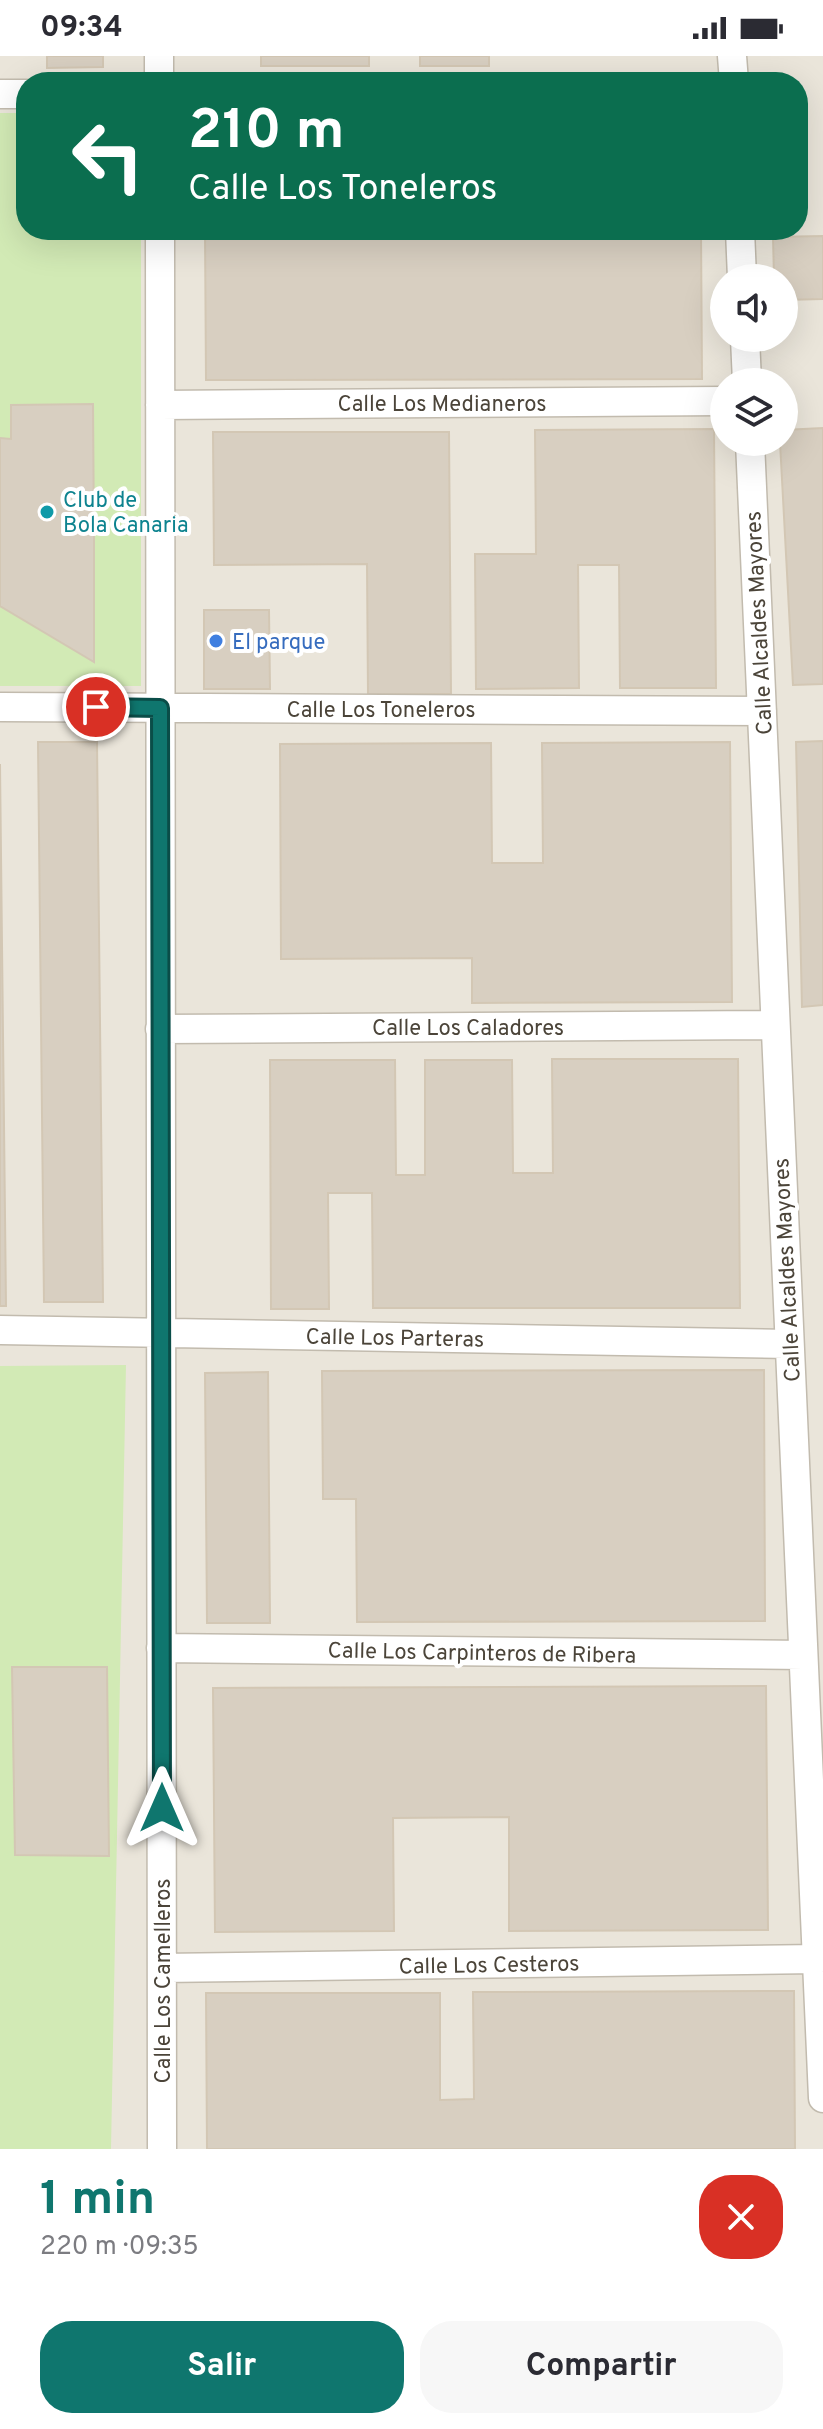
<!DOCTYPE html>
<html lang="es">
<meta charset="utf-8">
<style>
:root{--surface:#fff;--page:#f7f7f7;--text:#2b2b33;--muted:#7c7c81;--accent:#0f766e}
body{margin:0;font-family:Overpass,sans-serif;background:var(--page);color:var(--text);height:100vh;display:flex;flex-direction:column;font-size:30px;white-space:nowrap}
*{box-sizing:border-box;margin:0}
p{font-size:26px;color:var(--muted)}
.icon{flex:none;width:44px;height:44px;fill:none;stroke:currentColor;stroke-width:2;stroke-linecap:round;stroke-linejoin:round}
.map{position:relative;height:2093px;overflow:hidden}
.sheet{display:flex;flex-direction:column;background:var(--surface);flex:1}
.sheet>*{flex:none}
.hud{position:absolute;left:16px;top:16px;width:792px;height:168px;border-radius:32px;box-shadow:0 8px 32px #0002;background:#0b6e4f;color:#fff;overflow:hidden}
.buttons{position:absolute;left:710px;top:208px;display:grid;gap:16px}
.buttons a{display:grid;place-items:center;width:88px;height:88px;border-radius:50%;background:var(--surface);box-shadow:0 8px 32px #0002;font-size:40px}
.pin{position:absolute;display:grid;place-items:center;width:68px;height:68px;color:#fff;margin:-34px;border:4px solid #fff;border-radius:50%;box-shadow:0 2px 8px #0007}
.me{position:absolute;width:88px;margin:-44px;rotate:0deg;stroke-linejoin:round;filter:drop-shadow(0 0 6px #0008)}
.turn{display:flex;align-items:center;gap:28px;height:168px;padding:0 40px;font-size:36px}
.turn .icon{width:104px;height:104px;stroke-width:2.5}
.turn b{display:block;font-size:56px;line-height:68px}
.round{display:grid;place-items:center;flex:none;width:84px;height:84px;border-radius:32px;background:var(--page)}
.summary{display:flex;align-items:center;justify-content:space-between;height:136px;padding:0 40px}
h1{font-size:48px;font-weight:700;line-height:60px;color:var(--accent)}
.button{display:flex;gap:16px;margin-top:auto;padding:16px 40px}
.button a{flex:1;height:92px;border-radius:32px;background:var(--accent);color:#fff;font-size:32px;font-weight:700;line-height:92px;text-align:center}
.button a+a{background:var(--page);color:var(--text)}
.status{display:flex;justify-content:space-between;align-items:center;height:56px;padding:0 40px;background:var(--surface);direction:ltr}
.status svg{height:22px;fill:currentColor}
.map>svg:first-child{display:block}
.residential{fill:#eae5da;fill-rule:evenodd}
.green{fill:#d2eab5}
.building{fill:#d8cfc1;stroke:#d3c7b4;stroke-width:2}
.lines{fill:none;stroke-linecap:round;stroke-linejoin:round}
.street-casing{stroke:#c2bbae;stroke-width:31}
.street{stroke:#fff;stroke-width:28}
.route-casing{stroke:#0a4d48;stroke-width:20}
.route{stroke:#0f766e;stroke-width:14}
.culture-dot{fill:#0f9aa8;stroke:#fff;stroke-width:3}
.shop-dot{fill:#3f7fe0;stroke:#fff;stroke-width:3}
.labels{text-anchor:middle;stroke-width:8;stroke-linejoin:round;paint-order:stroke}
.street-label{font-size:22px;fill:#4b4439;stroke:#fff}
.culture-label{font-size:22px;fill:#0d838f;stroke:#fff;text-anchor:start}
.shop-label{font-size:22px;fill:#366cbe;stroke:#fff;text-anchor:start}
</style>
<div class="status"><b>09:34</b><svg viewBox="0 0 49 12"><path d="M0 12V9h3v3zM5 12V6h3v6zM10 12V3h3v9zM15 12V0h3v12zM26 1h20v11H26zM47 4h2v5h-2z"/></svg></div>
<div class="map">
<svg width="823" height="2093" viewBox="0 0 823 2093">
<rect width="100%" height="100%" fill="#f6f3ec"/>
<path class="residential" d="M0,0H823V2093H0ZM26,26H798V174H26ZM724,222H784V282H724ZM724,326H784V386H724Z"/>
<path class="green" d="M0,57H26V174H141V630H0Z
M126,1309L111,2093H0V1310Z"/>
<path class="building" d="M47,0H103V11L47,12Z
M261,0H369V10H261Z
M420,0H489V10H420Z
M205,174H701L702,323L206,324Z
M823,180V243L784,244V222H774L773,181Z
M93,348L94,484V606L0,550V382L11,383V349Z
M823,372V628L793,629L780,386H784V374Z
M714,373L716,632H620L619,509H578L579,632L476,633L475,498H536L535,374Z
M213,376H449L451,638H368L367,508L214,509Z
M204,554H269L270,633H204Z
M823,685V949L802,951L796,686Z
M38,686H97L103,1246H44Z
M730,686L732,946L472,947V902L281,903L280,688L491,687L492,807H543L542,687Z
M0,708L6,1250H0Z
M552,1003H738L740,1252H373L372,1137H328L329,1253H271L270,1004H395L396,1119H425V1004H512L513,1117H553Z
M764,1314L765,1565L357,1566L356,1443H323L322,1315Z
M268,1316L270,1567H207L205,1317Z
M12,1611H107L109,1800L15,1799Z
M766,1630L768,1874L509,1875V1761L393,1762L394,1875L215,1876L213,1632Z
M794,1935L795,2093H207L206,1937H440V2044L474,2043L473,1936Z"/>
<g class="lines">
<defs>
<path id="street" d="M159,0V26
M732,0L734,26
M0,38H26
M160,174L162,2093
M740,174L742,222
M745,282L747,326
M160,349L724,345
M750,386L823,2042
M0,651L762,655
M160,973L775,969
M0,1274L789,1288
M161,1592L803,1599
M162,1912L817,1903"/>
</defs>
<use href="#street" class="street-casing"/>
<use href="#street" class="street"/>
</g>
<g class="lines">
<defs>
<path id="route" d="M96,651L160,652L162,1752"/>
</defs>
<use href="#route" class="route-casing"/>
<use href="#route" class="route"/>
</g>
<circle class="culture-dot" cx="47" cy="456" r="8"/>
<circle class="shop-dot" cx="216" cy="585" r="8"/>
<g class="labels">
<g class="street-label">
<text x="442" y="355">Calle Los Medianeros</text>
<text transform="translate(758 567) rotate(-93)" y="8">Calle Alcaldes Mayores</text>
<text x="381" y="661">Calle Los Toneleros</text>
<text x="468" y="979">Calle Los Caladores</text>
<text transform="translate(786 1214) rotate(-93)" y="8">Calle Alcaldes Mayores</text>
<text transform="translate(395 1281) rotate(1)" y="8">Calle Los Parteras</text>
<text transform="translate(482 1596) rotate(1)" y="8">Calle Los Carpinteros de Ribera</text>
<text transform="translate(489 1908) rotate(-1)" y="8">Calle Los Cesteros</text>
<text transform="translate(162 1925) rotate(-90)" y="8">Calle Los Camelleros</text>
</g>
<g class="culture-label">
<text x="63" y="451">Club de<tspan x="63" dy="25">Bola Canaria</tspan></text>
</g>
<g class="shop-label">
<text x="232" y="593">El parque</text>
</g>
</g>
</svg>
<div class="buttons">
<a><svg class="icon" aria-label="sound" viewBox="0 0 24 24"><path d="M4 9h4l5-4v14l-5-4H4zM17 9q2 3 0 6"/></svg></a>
<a><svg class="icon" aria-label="layers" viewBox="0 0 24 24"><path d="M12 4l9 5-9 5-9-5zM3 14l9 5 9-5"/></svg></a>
</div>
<div class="pin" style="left:96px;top:651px;background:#d93025"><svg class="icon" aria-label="arrive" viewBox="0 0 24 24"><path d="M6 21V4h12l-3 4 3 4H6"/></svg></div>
<svg class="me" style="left:162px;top:1752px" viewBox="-20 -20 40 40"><path d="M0-17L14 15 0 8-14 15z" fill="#0f766e" stroke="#fff" stroke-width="4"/></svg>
<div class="hud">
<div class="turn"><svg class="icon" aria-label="left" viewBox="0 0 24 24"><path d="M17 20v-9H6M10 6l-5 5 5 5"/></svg><div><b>210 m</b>Calle Los Toneleros</div></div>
</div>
</div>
<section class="sheet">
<div class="summary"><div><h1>1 min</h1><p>220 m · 09:35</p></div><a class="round" style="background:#d93025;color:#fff"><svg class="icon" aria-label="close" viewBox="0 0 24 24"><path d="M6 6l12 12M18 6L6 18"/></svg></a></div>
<div class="button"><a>Salir</a><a>Compartir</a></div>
</section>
